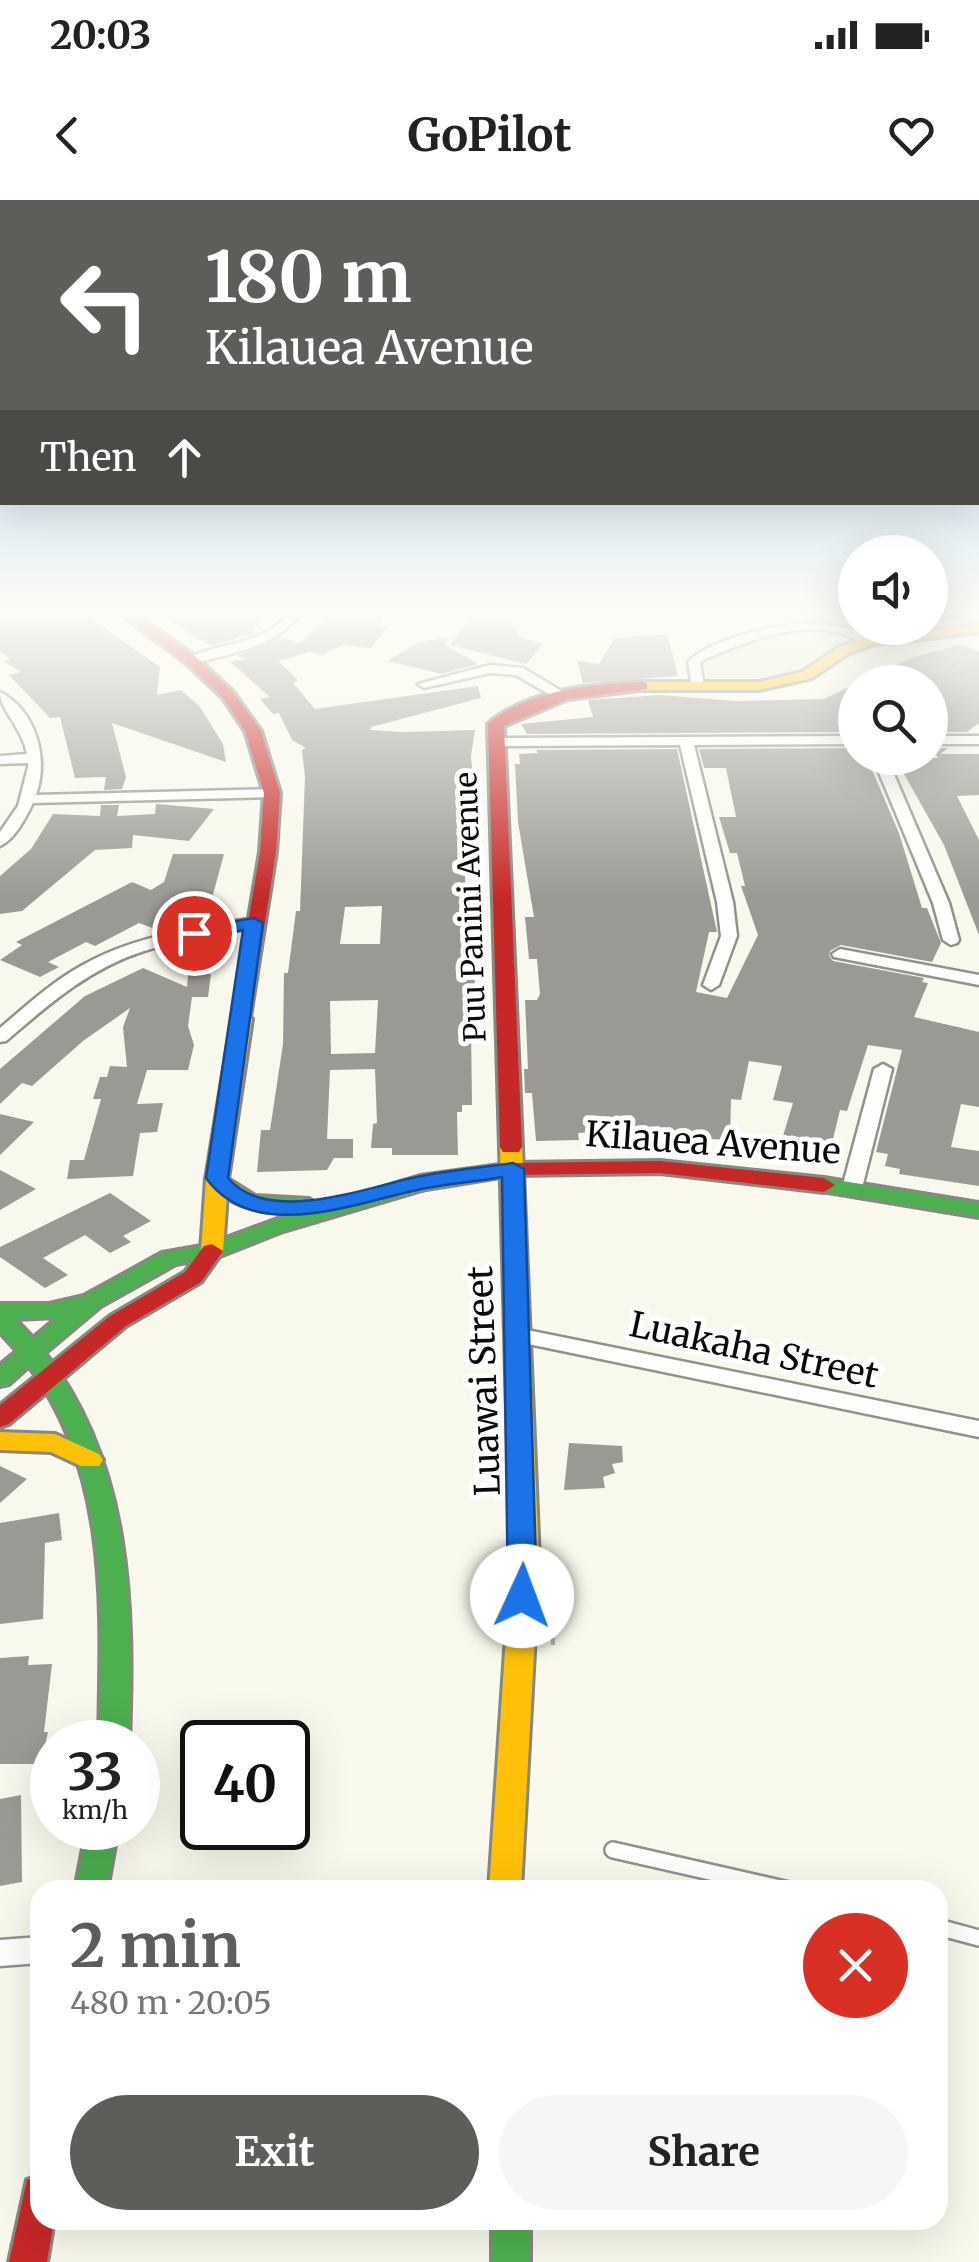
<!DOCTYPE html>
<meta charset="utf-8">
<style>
:root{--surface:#fff;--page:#f6f6f6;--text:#222;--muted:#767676;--accent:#5e5d59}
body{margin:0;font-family:Merriweather,serif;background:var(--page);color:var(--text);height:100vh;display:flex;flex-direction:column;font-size:38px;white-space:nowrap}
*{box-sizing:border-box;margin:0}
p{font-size:32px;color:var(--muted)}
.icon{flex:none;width:55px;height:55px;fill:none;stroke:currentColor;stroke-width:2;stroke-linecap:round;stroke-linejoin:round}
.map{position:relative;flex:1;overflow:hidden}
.sheet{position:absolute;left:30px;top:1680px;width:918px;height:350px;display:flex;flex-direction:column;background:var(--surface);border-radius:30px;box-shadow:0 10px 40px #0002}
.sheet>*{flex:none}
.banner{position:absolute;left:0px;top:0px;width:980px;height:305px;box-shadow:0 10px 40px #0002;background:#5e5d59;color:#fff;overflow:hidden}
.tools{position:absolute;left:838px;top:335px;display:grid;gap:20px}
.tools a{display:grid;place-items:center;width:110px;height:110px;border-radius:50%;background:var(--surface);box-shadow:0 10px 40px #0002;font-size:50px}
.speed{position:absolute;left:30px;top:1520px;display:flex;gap:20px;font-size:50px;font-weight:700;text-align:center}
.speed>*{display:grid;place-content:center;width:130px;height:130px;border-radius:50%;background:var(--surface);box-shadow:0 10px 40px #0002;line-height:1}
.speed small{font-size:25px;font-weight:400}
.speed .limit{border:5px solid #111;border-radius:15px;background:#fff;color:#111}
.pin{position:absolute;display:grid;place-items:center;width:85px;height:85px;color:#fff;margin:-42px;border:5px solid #fff;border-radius:50%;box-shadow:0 2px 10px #0007}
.me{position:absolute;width:110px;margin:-55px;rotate:2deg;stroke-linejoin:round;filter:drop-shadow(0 0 8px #0008)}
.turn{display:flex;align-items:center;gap:35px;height:210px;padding:0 40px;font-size:45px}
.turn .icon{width:130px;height:130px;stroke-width:2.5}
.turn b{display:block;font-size:70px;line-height:85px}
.then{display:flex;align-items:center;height:95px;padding:0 40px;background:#0003;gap:20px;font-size:38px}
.round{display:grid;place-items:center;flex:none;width:105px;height:105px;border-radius:52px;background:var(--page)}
.summary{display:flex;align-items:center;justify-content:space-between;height:170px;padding:0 40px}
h1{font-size:60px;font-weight:700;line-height:75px;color:var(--accent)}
.action{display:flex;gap:20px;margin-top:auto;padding:20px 40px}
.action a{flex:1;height:115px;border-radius:60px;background:var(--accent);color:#fff;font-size:40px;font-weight:700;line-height:115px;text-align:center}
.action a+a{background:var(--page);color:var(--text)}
.status{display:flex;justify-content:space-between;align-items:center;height:70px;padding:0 50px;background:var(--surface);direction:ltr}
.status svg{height:28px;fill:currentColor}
header{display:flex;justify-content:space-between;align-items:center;height:130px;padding:0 40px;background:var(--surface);font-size:45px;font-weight:700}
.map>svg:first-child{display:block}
.green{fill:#dfefcc}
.building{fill:#9b9993;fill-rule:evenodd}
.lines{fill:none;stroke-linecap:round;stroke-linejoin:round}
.lane-casing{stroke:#92918c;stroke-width:20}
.street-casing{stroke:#92918c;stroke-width:5}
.fast-casing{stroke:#888882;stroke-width:6}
.slow-casing{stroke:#888882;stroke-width:6}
.jam-casing{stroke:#888882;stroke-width:6}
.path{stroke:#b7b7b5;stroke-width:4;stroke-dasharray:9 5;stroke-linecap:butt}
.lane{stroke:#fefefc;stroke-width:15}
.street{fill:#fefefc;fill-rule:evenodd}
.fast{fill:#4caf50;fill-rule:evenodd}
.slow{fill:#ffc107;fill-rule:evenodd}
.jam{fill:#c62828;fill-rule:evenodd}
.route{fill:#1a73e8;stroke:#114b97;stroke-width:2.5}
.labels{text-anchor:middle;stroke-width:10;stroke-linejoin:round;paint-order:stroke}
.far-street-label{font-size:30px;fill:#0a0a0a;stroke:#fff}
.street-label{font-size:35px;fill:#0a0a0a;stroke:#fff}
</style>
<div class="status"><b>20:03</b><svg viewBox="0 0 49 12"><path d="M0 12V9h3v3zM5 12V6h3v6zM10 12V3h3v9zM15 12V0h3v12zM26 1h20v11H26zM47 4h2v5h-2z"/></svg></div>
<header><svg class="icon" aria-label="back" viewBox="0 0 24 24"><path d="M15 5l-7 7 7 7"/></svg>GoPilot<svg class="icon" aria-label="heart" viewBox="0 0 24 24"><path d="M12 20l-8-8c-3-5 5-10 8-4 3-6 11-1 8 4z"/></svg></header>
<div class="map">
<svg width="979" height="2062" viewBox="0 0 979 2062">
<rect width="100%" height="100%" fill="#f9f8ec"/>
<path class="green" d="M806,428L848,437C818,465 742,498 701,476L699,463C729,443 771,434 806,428Z"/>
<path class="building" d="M0,410H79L160,467L157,495L181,490L200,507L223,544L226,562L112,523L126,577L122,589L104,590L106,577L75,578L60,517L50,518L9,475L21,472L3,461L11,459L0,452Z
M198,410H236L270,415L251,431L257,432L211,446L154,411Z
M324,410H390L378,427L387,428L371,448L342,445L323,455L309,452L278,461L298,480L293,483L315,509L478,486L481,498L371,527V530L403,532L475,530L471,556L474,590H470L477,674L465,675L466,714H473L475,796H479L480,829H471L472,905H462V912H457L458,955H392V948H371L373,924L377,923L375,869L330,870L327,939H353V958H334L327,970L257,972L261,930H270L283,844L284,773H288L296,711H300L305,577L302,550L306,548L292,540L279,513L273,514L260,499L270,497L229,461L247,460L237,456L280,438L301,443L322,421ZM382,706L380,744H340L345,707ZM378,800L375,853L331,854L330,801Z
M475,410L509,412L519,437L543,444L526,464L450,445Z
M930,410H968L969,420L930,424Z
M667,434L678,476L583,483L577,461L599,464L615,438Z
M448,437L445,445L478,464L442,474L387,461L420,442Z
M962,444L979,452V523L967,532H930V482H858L914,457Z
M855,484V513L842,514L850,532L527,534L521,524L593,517L588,500L659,495L736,501L824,499Z
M855,548V558H867L899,633L922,708H927L941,743L932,762L841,745L830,751L829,756L833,761L924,778L922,782L928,783L914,817L979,832V907L961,904L951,947L979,951V986L899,974L900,969L885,966L888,954L876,952L902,850L868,845L847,911L840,910L832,943L783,936L793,903L773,900L782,866L749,861L741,900L731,899L730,940L690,938V946L664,942L616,943L614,931L578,933L579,940L536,941L532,893H525L524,869H528L525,800H537L540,794L537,759H529L525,717H534L518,622L515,564H520L519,554L538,553L536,550L677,549L717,732H709L696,792L727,798L758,735L741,686H745L737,653H730L719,617H736L726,568H704L699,549Z
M933,548H948L940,554H979V595L957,596L979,640V735L944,645L895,558H938Z
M156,604L214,609L189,641L133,635L132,648L95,650L22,711L0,714V676L31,649L53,614L100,616L101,605H119L117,616L155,614Z
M173,654H224L209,709L190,719L179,715L155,729L139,723L95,746L86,742L48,762L59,767L40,777L0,760L22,745L16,742L132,682L151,690L164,682Z
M143,768L187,787L188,775L211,774L208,797H192L188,826L194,845L188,870H147L137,904L163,903L157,932L140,933L133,976L67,979L70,960H84L101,899H93L100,877H107L110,866L127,867L123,827L130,808L83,841L32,886L22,883L0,904V869L85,796Z
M0,914L34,922L0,955Z
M0,970L36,989L0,1010Z
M110,993L151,1021L123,1036L131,1042L110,1053L85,1035L43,1058L68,1075L45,1088L0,1057V1047Z
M569,1243L622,1246L623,1262L612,1264L615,1273L603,1277L605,1288L564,1290Z
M0,1266L27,1279L0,1303Z
M59,1313L62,1340L45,1343L43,1419L0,1424V1323Z
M29,1456L28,1465L52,1464L44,1532H48L41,1564H0V1458Z
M21,1595L22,1682L0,1686V1599Z"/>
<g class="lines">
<defs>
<path id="lane" d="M613,1650L789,1690
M938,1727L979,1738"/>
<path id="street" d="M291,410H303C277,448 233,453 191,464L185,460C219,440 265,448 291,410Z
M807,422L854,429L875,441L869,445C856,440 845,433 831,431C788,424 744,443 705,459L700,463L704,486L698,490L692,486L688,462C711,438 774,426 807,422Z
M490,465L523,468L571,497L559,500L516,475L490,473L424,488L418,484Z
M0,492C36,511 49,558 36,595L272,589L279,593L272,597L33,603C25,619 15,639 0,646V632L18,606L28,567V563L0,564V556L27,554C23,529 0,510 0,492Z
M855,536V544L694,545L733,702L737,736L719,785L711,790L703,785L721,736L717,702L680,545L496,546L489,542L496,538Z
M930,536H979V544H930Z
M873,558H887L949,703L959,740L957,743L951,745L943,740L933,703Z
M254,718L262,723L260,726C221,735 182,739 144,751C90,768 49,804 6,841L0,842V828C26,806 51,783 81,766C133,736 195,728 254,718Z
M840,749L979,775V785L834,757L832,754Z
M883,864L892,869L862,988L859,992H845L842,988L874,869Z
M517,1128L979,1221V1237L509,1140L506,1135Z
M40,1737V1763L0,1766V1740Z"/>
<path id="fast" d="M217,972L255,996L309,999L320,1006L420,976L431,983L428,988L283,1031L220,1056L176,1064L101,1106L45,1153C132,1265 134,1407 129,1542H99C101,1414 111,1276 29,1166L9,1184L0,1186V1165L17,1151L0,1132V1104H49L84,1096L162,1053L207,1045L294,1013C260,1014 228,1007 206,979ZM58,1117L33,1138L15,1119Z
M824,978L979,1003V1017L816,990L813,985L816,980Z
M87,1628H118L107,1690H75Z
M492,2020H530V2062H492Z"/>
<path id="slow" d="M979,424V432L871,445L849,453L812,478L759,490H642L635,486L642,482H759L802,472L839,447L864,438Z
M242,813L252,819L228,979L223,1051L212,1058L201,1051L206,979L232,819Z
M511,941L522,947L539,1361L521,1690H489L511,1361L500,947Z
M0,1232L55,1234L99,1254L103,1260L99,1266H81L51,1252L0,1250Z"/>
<path id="jam" d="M115,410H130L196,457L233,492L261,531L280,593L276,652L249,823L242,825L232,819L260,652L264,593L245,531L223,498L186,463Z
M642,482L647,483V489L568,499L504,526L522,947L519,952H503L500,947L488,524C527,490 593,484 642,482Z
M660,961L824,978L835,985L824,992L660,973L513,975L420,990L409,983L420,976L513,963Z
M212,1044L223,1051L201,1082L126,1126L9,1224L0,1227V1205L110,1116L185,1072L204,1046Z
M40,1975V2020H54L47,2062H9L27,1980Z"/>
</defs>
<use href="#lane" class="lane-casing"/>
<use href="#street" class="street-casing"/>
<use href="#fast" class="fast-casing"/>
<use href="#slow" class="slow-casing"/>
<use href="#jam" class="jam-casing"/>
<path class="path" d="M552,1410L553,1445"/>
<use href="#lane" class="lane"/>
<use href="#street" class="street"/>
<use href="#fast" class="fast"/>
<use href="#slow" class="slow"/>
<use href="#jam" class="jam"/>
</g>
<linearGradient id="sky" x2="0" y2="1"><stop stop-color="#99c5ec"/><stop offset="0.59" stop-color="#fcfcf6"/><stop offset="1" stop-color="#fcfcf6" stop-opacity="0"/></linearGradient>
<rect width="979" height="699" fill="url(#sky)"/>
<path class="route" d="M254,718L263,723L228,978C267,1025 362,989 412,978C445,970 480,968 513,963L524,969L537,1396L532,1403L522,1407L513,1403L508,1396L502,977C474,982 445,984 417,990C352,1004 254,1044 206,978L243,730L194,739L185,733L194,728Z"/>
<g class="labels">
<g class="far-street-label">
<text transform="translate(471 707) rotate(-92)" y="10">Puu Panini Avenue</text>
</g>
<g class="street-label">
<text transform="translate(713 943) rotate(4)" y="12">Kilauea Avenue</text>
<text transform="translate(754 1150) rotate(12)" y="12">Luakaha Street</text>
<text transform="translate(484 1181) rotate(-92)" y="12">Luawai Street</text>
</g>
</g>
</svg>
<div class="tools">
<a><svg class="icon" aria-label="sound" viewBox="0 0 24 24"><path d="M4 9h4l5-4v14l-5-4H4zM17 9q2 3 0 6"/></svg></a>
<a><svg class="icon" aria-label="search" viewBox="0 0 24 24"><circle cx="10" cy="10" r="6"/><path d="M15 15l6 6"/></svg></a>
</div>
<div class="speed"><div>33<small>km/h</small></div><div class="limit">40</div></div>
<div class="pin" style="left:194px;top:733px;background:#d93025"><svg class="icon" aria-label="arrive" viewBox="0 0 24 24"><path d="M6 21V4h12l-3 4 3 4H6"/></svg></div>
<svg class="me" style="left:522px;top:1396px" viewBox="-20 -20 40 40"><circle r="19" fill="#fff"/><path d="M0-13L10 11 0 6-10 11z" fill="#1a73e8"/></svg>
<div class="banner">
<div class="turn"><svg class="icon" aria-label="left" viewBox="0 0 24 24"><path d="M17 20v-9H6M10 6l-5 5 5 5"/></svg><div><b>180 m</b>Kilauea Avenue</div></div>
<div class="then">Then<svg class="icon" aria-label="ahead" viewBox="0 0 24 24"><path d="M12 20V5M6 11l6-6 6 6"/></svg></div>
</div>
<section class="sheet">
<div class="summary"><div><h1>2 min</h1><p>480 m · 20:05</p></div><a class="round" style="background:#d93025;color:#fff"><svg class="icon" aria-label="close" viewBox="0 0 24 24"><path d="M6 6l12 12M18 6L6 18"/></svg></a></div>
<div class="action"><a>Exit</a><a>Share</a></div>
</section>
</div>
